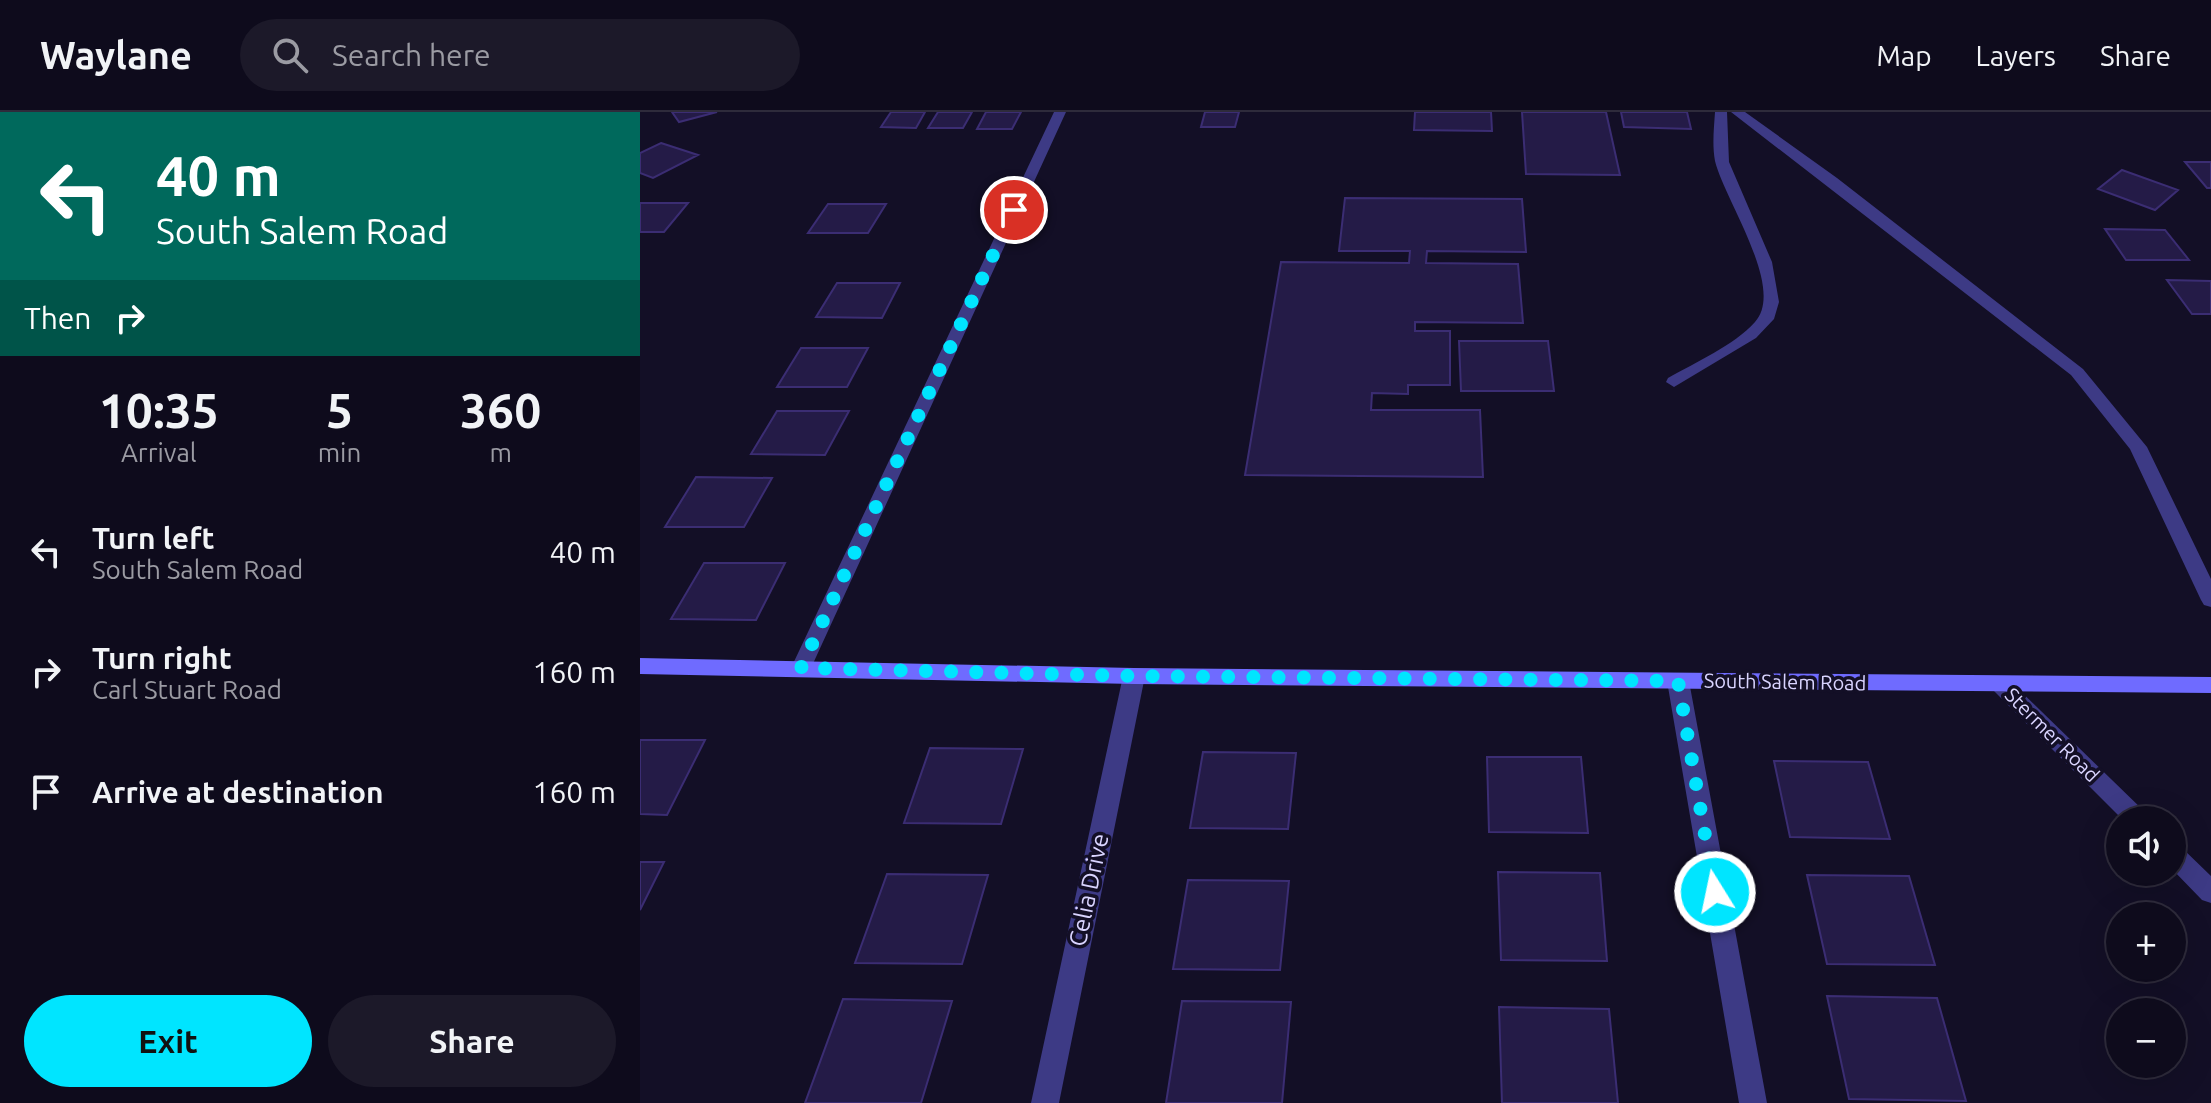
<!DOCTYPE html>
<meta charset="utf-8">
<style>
:root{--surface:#0e0b1c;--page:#1c1929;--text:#f1f3f6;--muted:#9b9ba3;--line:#2e2b3b;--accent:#00e5ff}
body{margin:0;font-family:Ubuntu,sans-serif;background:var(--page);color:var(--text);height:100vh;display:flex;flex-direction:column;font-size:30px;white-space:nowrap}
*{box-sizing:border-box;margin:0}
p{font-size:26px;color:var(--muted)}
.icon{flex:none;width:44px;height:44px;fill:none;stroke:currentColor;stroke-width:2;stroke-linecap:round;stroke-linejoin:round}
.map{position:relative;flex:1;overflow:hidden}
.details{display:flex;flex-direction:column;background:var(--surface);width:640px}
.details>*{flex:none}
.top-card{background:#00695c;color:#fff;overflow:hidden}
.tools{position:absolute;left:1466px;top:694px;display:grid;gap:16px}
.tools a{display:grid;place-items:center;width:80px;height:80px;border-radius:50%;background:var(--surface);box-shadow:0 8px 32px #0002,0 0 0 2px var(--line);font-size:40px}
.pin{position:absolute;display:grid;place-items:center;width:68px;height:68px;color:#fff;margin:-34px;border:4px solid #fff;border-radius:50%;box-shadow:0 2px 8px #0007}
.me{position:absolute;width:88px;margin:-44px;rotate:350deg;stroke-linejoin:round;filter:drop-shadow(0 0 6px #0008)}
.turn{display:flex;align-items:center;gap:28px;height:168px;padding:0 24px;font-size:36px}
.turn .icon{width:104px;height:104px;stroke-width:2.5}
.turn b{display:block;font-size:56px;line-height:68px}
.then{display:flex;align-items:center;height:76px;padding:0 24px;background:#0003;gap:16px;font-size:30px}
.eta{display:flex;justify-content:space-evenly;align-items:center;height:136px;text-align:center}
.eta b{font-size:48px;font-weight:700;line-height:56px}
.button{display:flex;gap:16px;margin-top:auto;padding:16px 24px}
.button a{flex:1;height:92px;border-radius:48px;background:var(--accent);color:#111;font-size:32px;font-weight:700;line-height:92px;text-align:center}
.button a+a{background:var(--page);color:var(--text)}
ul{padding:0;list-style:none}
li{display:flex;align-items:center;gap:24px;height:120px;padding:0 24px}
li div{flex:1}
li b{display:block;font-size:30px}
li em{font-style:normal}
header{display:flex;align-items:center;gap:48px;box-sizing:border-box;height:112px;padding:0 40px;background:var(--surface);border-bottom:2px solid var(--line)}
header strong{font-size:38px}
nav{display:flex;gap:44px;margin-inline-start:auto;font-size:28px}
.search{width:560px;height:72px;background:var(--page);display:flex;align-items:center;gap:20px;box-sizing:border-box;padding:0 28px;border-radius:44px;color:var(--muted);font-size:30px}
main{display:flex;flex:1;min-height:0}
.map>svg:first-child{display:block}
.building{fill:#241b47;stroke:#3b2d73;stroke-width:2}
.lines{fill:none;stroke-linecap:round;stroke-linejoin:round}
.service{fill:#3d3a85;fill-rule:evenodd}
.minor{fill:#3d3a85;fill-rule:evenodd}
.secondary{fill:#6f6bff;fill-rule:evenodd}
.route{stroke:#00e5ff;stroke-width:14;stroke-dasharray:0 25.2}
.labels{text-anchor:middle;stroke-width:7;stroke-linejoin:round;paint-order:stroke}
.street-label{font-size:20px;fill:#d9d4ff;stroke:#130f26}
.near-street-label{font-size:24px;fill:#d9d4ff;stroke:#130f26}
</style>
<header>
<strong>Waylane</strong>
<div class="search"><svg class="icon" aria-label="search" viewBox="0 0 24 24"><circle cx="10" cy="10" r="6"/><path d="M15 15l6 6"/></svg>Search here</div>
<nav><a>Map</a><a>Layers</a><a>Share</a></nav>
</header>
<main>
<section class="details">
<div class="top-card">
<div class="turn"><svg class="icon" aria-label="left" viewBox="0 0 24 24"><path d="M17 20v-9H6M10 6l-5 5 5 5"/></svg><div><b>40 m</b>South Salem Road</div></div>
<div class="then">Then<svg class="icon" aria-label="right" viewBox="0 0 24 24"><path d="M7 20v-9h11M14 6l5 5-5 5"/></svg></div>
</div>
<div class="eta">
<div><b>10:35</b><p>Arrival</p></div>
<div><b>5</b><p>min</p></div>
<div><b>360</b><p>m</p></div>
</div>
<ul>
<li><svg class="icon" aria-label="left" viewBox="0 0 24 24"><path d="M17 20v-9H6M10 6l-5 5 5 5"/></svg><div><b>Turn left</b><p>South Salem Road</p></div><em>40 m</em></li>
<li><svg class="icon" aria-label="right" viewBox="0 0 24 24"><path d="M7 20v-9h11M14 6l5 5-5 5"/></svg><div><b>Turn right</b><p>Carl Stuart Road</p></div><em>160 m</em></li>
<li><svg class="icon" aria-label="arrive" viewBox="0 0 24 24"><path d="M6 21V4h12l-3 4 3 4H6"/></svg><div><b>Arrive at destination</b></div><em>160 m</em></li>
</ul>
<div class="button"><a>Exit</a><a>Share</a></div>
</section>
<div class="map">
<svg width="1571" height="991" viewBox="0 0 1571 991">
<rect width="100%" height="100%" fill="#130f26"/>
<path class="building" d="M32,0H77L39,10Z
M251,0H285L276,16L241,15Z
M298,0H332L323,16H288Z
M346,0H381L372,17H337Z
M565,0H599L595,15H561Z
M775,0H851L852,19L774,18Z
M882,0H966L980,63L886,62Z
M981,0H1047L1051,17L984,15Z
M21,31L58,43L13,66L0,61V41Z
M1545,50H1571V76H1567Z
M1482,58L1538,78L1515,98L1458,77Z
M705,86L882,87L886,140L787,139L786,151L878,152L883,211L775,210V219H810V273H768V282L732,281L731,298H840L843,365L605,363L641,150L769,151L770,139H699Z
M0,91H48L24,120H0Z
M188,92H246L228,121H168Z
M1465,117L1525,118L1549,148H1486Z
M1527,168L1571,169V202H1552Z
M197,171H260L242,206L176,205Z
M819,229H908L914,279H821Z
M161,236H228L207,275H137Z
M137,299H209L185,343L111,342Z
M56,365L132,366L104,415H25Z
M64,451H145L116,508L31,507Z
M0,628H65L27,703L0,702Z
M290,636L383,637L361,712L264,711Z
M563,640L656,641L648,717L550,716Z
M847,645H941L948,721L849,720Z
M1134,649L1228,650L1250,727L1150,725Z
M0,750H24L0,798Z
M858,760L960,761L967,849L861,848Z
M247,762L348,763L322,852L215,851Z
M1167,763L1269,764L1295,853L1187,852Z
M548,768L649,769L640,858L533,857Z
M1187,884L1297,886L1326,989L1209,987Z
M203,887L312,889L281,991H165Z
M542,889L651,890L642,991H526Z
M859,895L969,897L978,991H862Z"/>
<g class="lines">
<path class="service" d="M1075,0H1087L1089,50L1132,150L1139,190L1134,207L1116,226L1034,275L1026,270L1028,266C1056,250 1093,234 1115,210C1146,176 1084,87 1075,49C1072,33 1074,16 1075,0Z
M1091,0H1105L1197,66L1443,257L1507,335L1571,467V495L1564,493L1561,488L1490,337L1431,263Z"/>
<path class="minor" d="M414,0H426L171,556L168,562H154L151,556Z
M494,556L501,558L505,564L419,991H391L483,564L487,558Z
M1038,561L1045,563L1049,569L1127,991H1099L1027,569L1031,563Z
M1360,564L1367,566L1506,701L1510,708H1483L1353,578L1349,572L1353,566Z
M1532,731L1540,734L1571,764V791L1562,788L1532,757Z"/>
<path class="secondary" d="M0,546L494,556L1571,565V581L494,572L0,562Z"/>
</g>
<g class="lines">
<path class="route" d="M374,98L161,556L494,564L1038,569L1075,780"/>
</g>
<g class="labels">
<g class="street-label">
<text transform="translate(1145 570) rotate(1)" y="7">South Salem Road</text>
<text transform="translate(1412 623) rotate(45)" y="7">Stermer Road</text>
</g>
<g class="near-street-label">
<text transform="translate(449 778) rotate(-78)" y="8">Celia Drive</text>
</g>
</g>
</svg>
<div class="tools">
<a><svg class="icon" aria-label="sound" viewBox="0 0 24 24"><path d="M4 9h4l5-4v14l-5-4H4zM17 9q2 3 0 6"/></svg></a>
<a>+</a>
<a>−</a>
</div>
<div class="pin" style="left:374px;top:98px;background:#d93025"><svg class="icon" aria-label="arrive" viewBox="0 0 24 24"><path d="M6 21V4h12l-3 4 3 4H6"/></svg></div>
<svg class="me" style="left:1075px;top:780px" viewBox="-20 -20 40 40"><circle r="17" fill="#00e5ff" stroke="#fff" stroke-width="3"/><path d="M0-11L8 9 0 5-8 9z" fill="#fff"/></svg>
</div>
</main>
